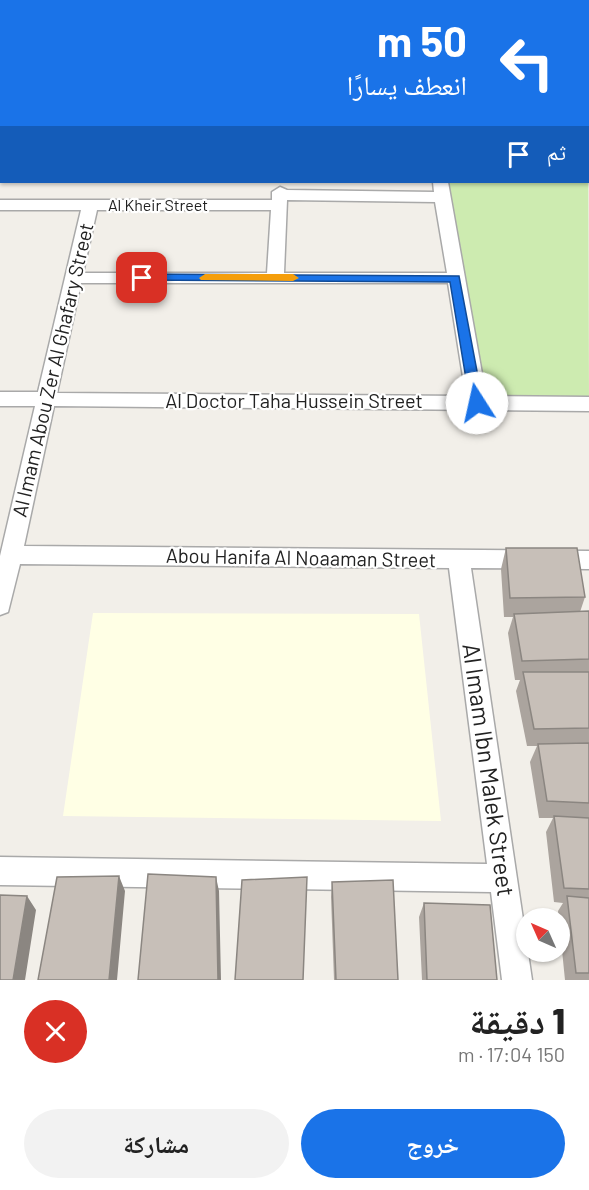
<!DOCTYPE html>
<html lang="ar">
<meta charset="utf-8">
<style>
:root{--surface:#fff;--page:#f2f2f2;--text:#222;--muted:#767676;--accent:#1a73e8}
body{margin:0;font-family:Barlow,"Noto Naskh Arabic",sans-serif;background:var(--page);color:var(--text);direction:rtl;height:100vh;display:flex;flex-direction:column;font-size:22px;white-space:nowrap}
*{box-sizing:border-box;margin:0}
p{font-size:20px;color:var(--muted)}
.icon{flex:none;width:33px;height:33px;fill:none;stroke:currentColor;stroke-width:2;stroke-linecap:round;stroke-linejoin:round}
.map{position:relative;height:980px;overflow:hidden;direction:ltr}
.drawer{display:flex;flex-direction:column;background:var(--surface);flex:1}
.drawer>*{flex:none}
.hud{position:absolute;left:0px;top:0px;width:590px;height:183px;box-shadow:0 2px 4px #0004;direction:rtl;background:#1a73e8;color:#fff;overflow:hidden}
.needle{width:39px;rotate:315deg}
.buttons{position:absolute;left:516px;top:908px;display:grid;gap:12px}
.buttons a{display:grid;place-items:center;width:54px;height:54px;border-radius:50%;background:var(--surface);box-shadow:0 2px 4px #0004;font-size:30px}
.pin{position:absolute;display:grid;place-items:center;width:51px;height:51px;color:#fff;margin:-26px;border-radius:12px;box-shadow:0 3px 9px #0006}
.me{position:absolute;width:66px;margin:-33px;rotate:350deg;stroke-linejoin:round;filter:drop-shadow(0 0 4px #0008)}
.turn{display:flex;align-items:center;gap:21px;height:126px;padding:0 24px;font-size:27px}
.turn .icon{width:78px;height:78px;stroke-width:2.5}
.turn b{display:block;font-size:42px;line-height:51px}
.then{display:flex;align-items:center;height:57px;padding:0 24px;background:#0003;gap:12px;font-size:22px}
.round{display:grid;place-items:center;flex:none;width:63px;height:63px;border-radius:32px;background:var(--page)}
.head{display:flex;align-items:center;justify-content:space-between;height:102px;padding:0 24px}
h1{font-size:36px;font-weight:800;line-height:45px}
.action{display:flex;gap:12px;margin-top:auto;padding:12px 24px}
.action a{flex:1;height:69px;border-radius:36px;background:var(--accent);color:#fff;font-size:24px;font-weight:800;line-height:69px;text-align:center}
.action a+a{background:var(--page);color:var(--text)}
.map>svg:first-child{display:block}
.education{fill:#ffffe5}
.grass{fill:#cdebb0}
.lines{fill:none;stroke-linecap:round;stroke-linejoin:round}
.street-casing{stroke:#a9a9a9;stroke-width:3}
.secondary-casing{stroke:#707d05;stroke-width:3}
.street{fill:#fff;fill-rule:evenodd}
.secondary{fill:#f7fabf;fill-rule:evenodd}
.wall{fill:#aba49e}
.shaded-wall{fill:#8b8681}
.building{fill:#c7bfb8;stroke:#8b8681;stroke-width:1.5}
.route{fill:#1a73e8;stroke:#114b97;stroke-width:1.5}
.slow{fill:#f59e0b}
.labels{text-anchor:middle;stroke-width:4.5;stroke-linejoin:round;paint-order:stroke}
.far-street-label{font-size:16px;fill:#222;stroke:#fff}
.street-label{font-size:20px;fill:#222;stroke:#fff}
.near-street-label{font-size:24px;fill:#222;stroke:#fff}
</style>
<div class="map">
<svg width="589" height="980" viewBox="0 0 589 980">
<rect width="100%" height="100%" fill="#f2efe9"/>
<path class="education" d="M93,613L419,614L441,821L63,816Z"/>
<path class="grass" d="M588,125L589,404L477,403L440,182H588Z"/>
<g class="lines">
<defs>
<path id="street" d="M280,0H292V2H280Z
M405,0H417V2H405Z
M588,3H589V11H588Z
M588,49H589V57H588Z
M0,118H2V126H0Z
M588,122H589V130H588Z
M433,182H448L486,396L589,397V411L54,406L24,546L589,551V569L471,568L532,980H502L491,892L0,885V857L487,864L449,568L20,564L8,612L0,615V556L35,406H0V392H38L81,210H0V200H272V192L280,187L287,190L434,192ZM287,200L435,202L447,273H284ZM97,210H271L267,273H83ZM81,283H448L466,396L57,393Z"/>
<path id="secondary" d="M7,0H25V2H7Z
M0,36H2L0,51Z"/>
</defs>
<use href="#street" class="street-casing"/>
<use href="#secondary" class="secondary-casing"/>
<use href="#street" class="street"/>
<use href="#secondary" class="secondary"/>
</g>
<path class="wall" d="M506,548L585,597L580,612L589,611V980H565L558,911L563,903L554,902L546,832L553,818H539L530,762L537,746H527L516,691L520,680H515L508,633L513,617H504L501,569Z
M332,882L398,980H334L331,897Z
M424,903L497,980H422L419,917Z"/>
<path class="shaded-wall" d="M119,876L125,891L117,980H109Z
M216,877L219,891L221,980H218Z
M27,896L36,910L25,980H13Z"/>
<path class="building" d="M506,548H577L585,597L510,598Z
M589,611V659L522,661L514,614Z
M523,672H589V728L534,729Z
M589,743V803L547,801L538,744Z
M554,816L589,818V889L564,888Z
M148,874L216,877L218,980H138Z
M119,876L109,980H38L57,877Z
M307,877L303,980H235L242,880Z
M393,880L398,980H336L332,882Z
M0,895L27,896L13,980H0Z
M567,896L589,898V973H576Z
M424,903L490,905L497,980H427Z"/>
<path class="route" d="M142,274L459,276L483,403L477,407L470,403L450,282L138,280V275Z"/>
<path class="slow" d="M205,274H293L299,278L293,281L201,280L199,278Z"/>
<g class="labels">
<g class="far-street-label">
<text x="158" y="211">Al Kheir Street</text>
</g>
<g class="street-label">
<text transform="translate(53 370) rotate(-77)" y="7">Al Imam Abou Zer Al Ghafary Street</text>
<text x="294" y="408">Al Doctor Taha Hussein Street</text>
<text transform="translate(301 558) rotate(1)" y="7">Abou Hanifa Al Noaaman Street</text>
</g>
<g class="near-street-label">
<text transform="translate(488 770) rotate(82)" y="8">Al Imam Ibn Malek Street</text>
</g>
</g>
</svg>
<div class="buttons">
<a><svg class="needle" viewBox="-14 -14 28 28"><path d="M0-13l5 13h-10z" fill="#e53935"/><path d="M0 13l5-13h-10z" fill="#767676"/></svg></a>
</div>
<div class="pin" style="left:142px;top:278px;background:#d93025"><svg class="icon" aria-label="arrive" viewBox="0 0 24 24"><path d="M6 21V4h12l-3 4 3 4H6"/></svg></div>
<svg class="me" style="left:477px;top:403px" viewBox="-20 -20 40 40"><circle r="19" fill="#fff"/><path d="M0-13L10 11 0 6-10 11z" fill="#1a73e8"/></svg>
<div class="hud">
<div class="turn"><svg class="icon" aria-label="left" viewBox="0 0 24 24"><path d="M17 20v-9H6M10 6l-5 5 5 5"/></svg><div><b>50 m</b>انعطف يسارًا</div></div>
<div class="then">ثم<svg class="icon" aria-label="arrive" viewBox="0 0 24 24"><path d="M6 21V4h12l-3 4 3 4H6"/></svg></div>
</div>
</div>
<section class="drawer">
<div class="head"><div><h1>1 دقيقة</h1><p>150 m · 17:04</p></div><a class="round" style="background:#d93025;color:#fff"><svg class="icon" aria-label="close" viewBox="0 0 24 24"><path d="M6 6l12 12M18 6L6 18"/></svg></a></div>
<div class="action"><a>خروج</a><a>مشاركة</a></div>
</section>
